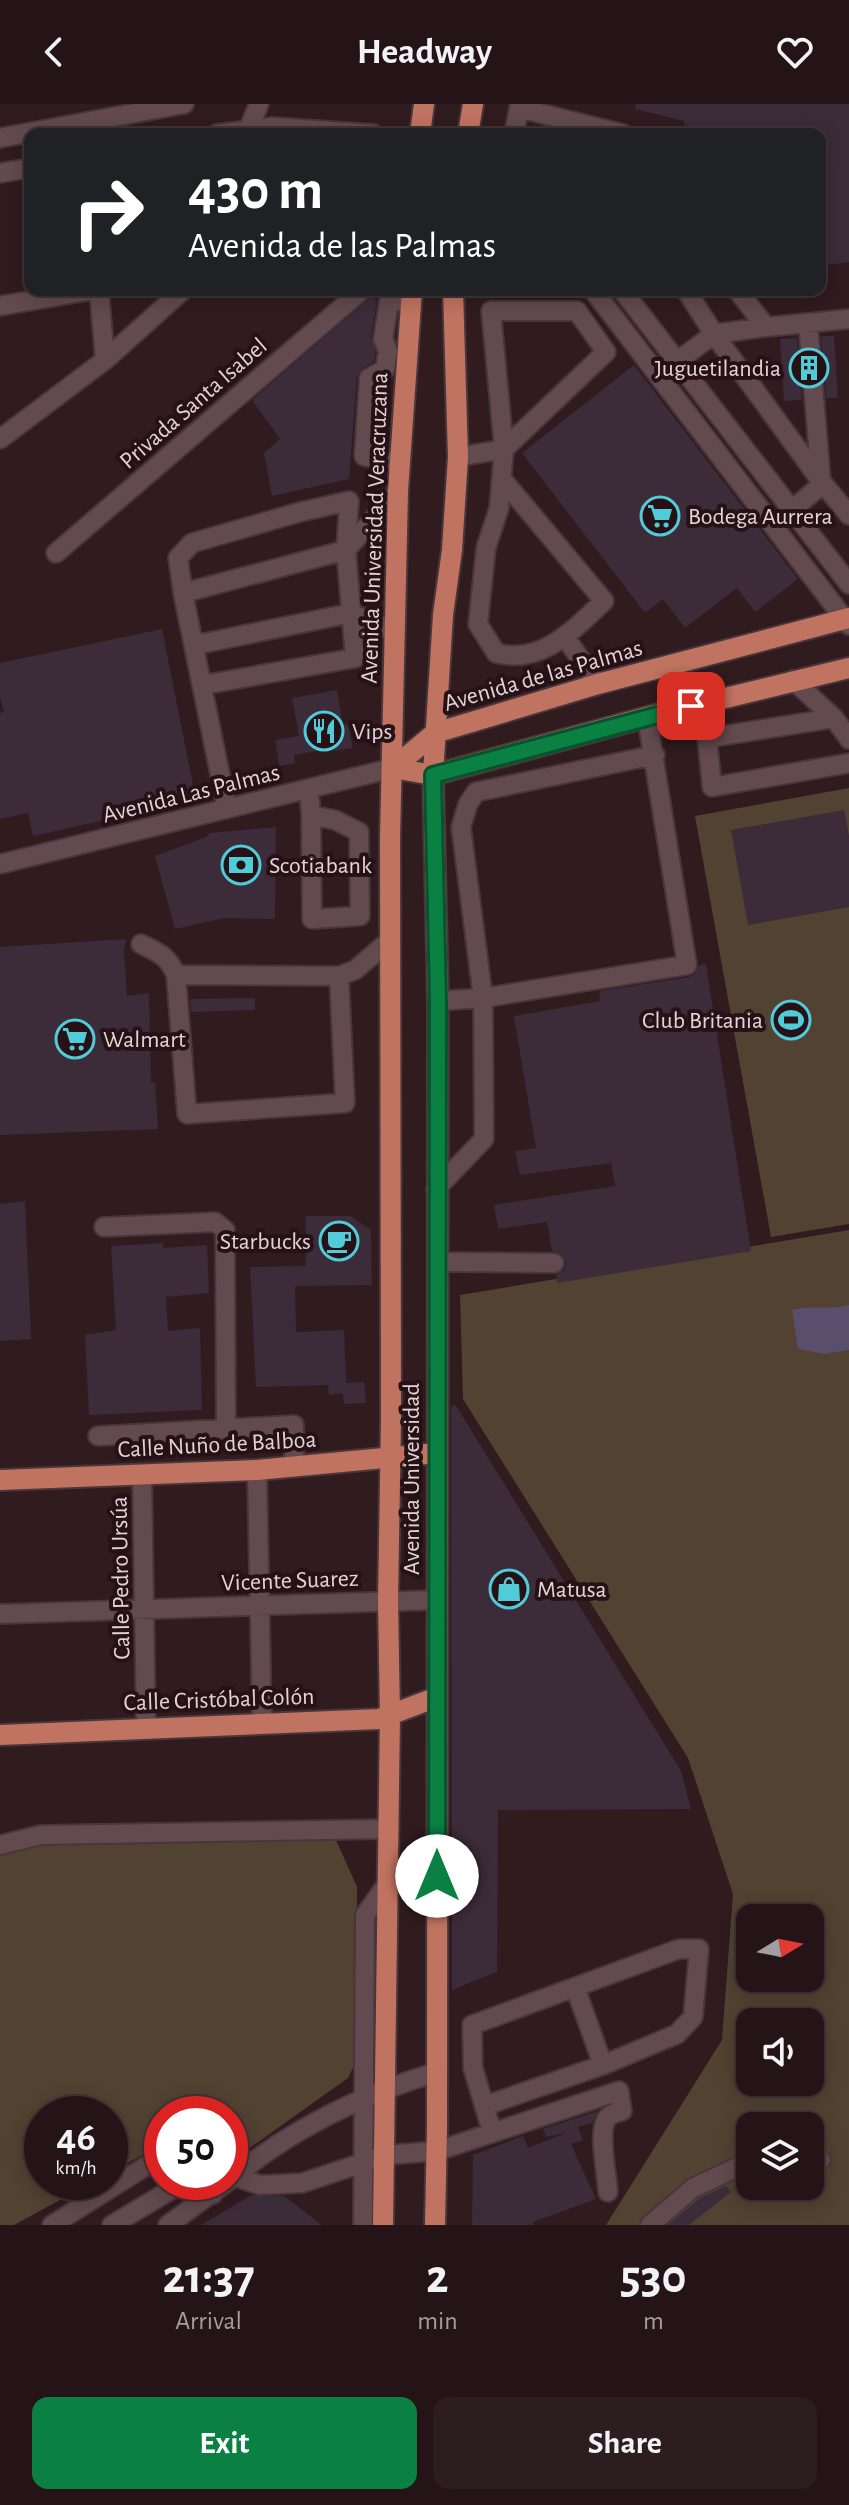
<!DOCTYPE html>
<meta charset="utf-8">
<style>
:root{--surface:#241417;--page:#2c1d20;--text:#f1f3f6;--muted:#a39ea1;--line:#413336;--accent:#0b8043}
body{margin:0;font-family:"Alegreya Sans",sans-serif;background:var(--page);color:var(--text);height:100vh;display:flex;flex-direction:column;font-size:30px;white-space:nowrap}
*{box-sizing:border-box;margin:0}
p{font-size:26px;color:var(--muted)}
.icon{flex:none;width:44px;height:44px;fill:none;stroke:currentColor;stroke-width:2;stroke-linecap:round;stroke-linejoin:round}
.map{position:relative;height:2121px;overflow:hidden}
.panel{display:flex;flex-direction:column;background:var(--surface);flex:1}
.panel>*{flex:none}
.top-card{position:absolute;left:24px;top:24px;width:802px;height:168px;border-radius:16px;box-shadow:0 4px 20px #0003,0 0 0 2px var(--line);background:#202124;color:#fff;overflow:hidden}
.needle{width:52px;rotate:80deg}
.controls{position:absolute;left:736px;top:1800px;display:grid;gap:16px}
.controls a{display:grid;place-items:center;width:88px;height:88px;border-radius:16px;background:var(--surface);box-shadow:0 4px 20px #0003,0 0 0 2px var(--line);font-size:40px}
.speed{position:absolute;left:24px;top:1992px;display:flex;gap:16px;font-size:40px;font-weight:700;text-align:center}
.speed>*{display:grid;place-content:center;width:104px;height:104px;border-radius:50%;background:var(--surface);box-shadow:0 4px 20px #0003,0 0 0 2px var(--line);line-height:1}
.speed small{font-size:20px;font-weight:400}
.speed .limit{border:12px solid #d22;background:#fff;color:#111}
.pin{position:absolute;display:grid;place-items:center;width:68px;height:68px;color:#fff;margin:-34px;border-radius:16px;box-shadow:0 4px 12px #0006}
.me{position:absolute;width:88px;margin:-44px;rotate:0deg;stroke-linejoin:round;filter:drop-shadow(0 0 6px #0008)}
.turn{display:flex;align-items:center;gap:28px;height:168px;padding:0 32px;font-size:36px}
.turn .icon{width:104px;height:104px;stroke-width:2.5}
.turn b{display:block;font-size:56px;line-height:68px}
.eta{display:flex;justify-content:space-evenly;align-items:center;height:136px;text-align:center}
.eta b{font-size:48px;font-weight:700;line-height:56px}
.button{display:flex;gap:16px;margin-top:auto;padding:16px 32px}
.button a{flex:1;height:92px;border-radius:16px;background:var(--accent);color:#fff;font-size:32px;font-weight:700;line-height:92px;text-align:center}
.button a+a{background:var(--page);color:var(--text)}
header{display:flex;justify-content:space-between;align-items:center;height:104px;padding:0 32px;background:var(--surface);font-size:36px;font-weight:700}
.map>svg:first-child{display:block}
.green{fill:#514231;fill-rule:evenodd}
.water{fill:#594e6c}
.building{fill:#3c2b38}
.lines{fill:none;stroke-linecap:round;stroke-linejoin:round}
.minor-casing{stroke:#48363a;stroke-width:22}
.major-casing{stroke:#48363a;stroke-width:24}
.minor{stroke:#624a4e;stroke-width:18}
.major{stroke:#c07360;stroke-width:20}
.route-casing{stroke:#07532c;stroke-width:20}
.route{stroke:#0b8043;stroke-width:14}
.labels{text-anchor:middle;stroke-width:8;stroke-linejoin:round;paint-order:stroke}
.poi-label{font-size:24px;fill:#e2d3d6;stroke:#261216;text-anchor:start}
.street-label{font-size:24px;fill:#e2d3d6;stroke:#261216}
</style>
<header><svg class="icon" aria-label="back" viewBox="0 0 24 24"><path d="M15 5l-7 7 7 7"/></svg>Headway<svg class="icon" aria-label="heart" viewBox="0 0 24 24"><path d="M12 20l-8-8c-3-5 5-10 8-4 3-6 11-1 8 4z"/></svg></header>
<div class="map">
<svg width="849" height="2121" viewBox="0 0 849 2121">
<rect width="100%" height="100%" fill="#301b1f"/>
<path class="green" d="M849,684V1120L771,1133L695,712Z
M849,1126V2121H606L722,1936L733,1790L688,1654L463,1295L460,1191ZM750,1814H810V1874H750ZM750,1918H810V1978H750ZM750,2022H810V2082H750Z
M325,1730L336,1736L357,1783L356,1957L348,1974L230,2058V2010H162V2040L110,2069V2010H42V2078H93L14,2121H0V1742Z"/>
<path class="water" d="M849,1201V1246L825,1250L798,1245L792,1206C812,1201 830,1206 849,1201Z"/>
<path class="building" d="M636,0H849V158L820,162V30H685L684,17L635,5Z
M372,192L377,197L371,233L376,248L374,257L363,264L357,272L349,375L272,392L264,349L280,335L252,296Z
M821,232H834L838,294H826Z
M797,234L802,296L784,297L780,235Z
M634,261L798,475L755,508L737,484L685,524L663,495L645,509L522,349Z
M162,525L196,696L33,732L28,709L0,715V609L4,608L0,593V559Z
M337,586L343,621L348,620L353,644L335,647L334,644L294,651L295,659L279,662L275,636L299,632L292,594Z
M844,706L849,732V803L748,821L731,726Z
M276,723L275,815L224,814L175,825L155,752L206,733L210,729Z
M126,835L124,847L127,892L149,889L151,979L155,978L158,1025L0,1031V843Z
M706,860L751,1147L557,1179L556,1171L564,1166L566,1158L561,1149L552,1147L547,1118L498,1125L494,1101L615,1082L611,1059L520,1071L515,1047L536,1044L514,912L600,897L599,887L689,873L695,870L699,861Z
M255,894V906L191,908L190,895Z
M25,1097L31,1235L0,1237V1100Z
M306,1112H351L371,1126L372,1181L295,1182L296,1228L344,1226L346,1279L364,1278L366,1299L344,1300L343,1289L329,1291L328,1281L256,1283L250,1163L306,1162Z
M163,1139V1144L207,1141L209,1189L166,1193L168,1227L200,1224L202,1306L89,1311L85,1231L116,1226L111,1142Z
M455,1300L681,1667L691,1705L498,1706L497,1868L452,1886L451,1302Z
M598,2007L592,2019L578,2023L583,2036L571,2040L596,2095L533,2118L534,2121H472L473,2051L523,2032L528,2044L566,2029L546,2033L543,2025Z
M726,2082L731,2088L689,2121H668L700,2094Z
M252,2091L284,2092L322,2121H201Z"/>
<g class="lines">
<defs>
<path id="minor" d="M217,30L273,23L373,30
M249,30V24L259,0
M514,30L519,4L623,30
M0,34L184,0
M0,69L30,64
M99,186L105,256
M593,186L849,521
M622,186L849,480
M686,186L714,230L821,377L849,411
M737,186L766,223L849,215
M0,202L93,186
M667,265L714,230L766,223
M0,335L105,256L183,186
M458,353L504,345L491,207H577L606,248L504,345L499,404L486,444L478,520L496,549C542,561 573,526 604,497L502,375
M400,360L364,352L369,274L385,265L388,247L383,235L389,197H411
M793,405L819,383L821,377L808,219
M56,449L362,186
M183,489L346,446L398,387
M565,533L598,580
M195,541L351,509L395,528
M793,576L834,614L849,635
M203,581L355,554L346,446L349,397L300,408L192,439L178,454L183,489L227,705
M691,602L707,634
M647,613L687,861L483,894L461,723L468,700L476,688L655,651
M834,614L707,634L712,683L849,659
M309,686L311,711L335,716L359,728L360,812L312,815L311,711
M0,760L393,664
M141,840C159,849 168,852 176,871
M339,872L345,999L187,1010L176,871L339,872L355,866L390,836
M436,1085L484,1035L483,894L438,897
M104,1123L215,1118L225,1126L226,1325
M437,1158L554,1159
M98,1332L294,1321V1363
M257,1366L262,1620
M142,1371L146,1624
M0,1510L437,1496
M0,1741L41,1731L387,1725
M575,1883L603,1961
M484,2002L603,1961L677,1930L693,1913L699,1845H679L472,1921L473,1964L492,2028
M810,2046L821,2056
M234,2072L260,2081L302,2079L386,2051L437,2047L619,1987L622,2007C615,2009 609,2010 606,2016C598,2030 607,2071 608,2088
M230,2076C289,2026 363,1990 437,1968
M197,2078L213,2090
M52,2121L146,2062L162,2061
M112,2121L184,2078
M168,2121L227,2078
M363,2121L365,1811L387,1780
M650,2121L693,2084L750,2057"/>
<path id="major" d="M420,30L424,0
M468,30L473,0
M393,664L435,629L598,580L849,514
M393,664L433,671L647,613L849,564
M0,1376L257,1366L437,1349
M0,1631L379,1615L437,1593
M383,2121L390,1611L388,1497L391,1315L390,734L398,387L412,186
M435,2121L437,2023L438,897L433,671L443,511L452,446L458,353L453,186"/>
</defs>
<use href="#minor" class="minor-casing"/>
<use href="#major" class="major-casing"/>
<use href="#minor" class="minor"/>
<use href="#major" class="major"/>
</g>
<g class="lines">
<defs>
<path id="route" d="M437,1772L438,897L433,671L691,602"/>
</defs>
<use href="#route" class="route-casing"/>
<use href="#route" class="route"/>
</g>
<defs>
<symbol id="building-ring" viewBox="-11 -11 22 22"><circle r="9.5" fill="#261216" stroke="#52cbd8" stroke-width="1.5"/><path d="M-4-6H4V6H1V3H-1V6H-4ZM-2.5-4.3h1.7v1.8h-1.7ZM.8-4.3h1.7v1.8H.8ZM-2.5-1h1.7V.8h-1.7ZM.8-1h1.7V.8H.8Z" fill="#52cbd8"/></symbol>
<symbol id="supermarket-ring" viewBox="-11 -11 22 22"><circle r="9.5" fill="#261216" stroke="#52cbd8" stroke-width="1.5"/><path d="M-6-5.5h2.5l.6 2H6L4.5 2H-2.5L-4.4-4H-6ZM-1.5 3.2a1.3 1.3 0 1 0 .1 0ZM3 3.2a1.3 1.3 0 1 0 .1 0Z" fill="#52cbd8"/></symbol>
<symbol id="restaurant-ring" viewBox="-11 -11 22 22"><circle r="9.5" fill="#261216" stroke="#52cbd8" stroke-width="1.5"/><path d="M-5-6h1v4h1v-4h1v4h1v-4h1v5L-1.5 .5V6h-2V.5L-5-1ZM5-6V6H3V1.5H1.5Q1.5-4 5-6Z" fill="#52cbd8"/></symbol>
<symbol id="bank-ring" viewBox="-11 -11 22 22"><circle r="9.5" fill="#261216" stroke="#52cbd8" stroke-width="1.5"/><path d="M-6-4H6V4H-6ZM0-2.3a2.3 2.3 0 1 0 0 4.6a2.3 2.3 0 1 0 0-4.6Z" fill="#52cbd8"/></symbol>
<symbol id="stadium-ring" viewBox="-11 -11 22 22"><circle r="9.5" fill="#261216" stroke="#52cbd8" stroke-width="1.5"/><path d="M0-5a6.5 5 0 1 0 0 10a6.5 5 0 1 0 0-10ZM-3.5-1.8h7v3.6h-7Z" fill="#52cbd8"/></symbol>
<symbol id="cafe-ring" viewBox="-11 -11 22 22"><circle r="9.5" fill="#261216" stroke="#52cbd8" stroke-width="1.5"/><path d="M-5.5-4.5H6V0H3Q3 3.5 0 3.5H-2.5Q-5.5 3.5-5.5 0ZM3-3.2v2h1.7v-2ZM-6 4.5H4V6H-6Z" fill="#52cbd8"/></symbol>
<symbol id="shop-ring" viewBox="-11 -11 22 22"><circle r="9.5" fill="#261216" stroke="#52cbd8" stroke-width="1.5"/><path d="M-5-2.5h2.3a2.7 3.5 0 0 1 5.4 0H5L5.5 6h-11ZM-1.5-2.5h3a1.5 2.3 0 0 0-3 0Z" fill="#52cbd8"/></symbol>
</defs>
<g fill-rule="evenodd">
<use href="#building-ring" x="787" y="242" width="44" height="44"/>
<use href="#supermarket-ring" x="638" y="390" width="44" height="44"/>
<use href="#restaurant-ring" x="302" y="605" width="44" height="44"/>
<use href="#bank-ring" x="219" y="739" width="44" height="44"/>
<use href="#stadium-ring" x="769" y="894" width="44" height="44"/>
<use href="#supermarket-ring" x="53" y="913" width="44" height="44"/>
<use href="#cafe-ring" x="317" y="1115" width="44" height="44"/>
<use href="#shop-ring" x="487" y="1463" width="44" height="44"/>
</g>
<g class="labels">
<g class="poi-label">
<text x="781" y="272" text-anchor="end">Juguetilandia</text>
<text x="688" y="420">Bodega Aurrera</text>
<text x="352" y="635">Vips</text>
<text x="269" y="769">Scotiabank</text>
<text x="763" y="924" text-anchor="end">Club Britania</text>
<text x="103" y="943">Walmart</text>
<text x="311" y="1145" text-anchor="end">Starbucks</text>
<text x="537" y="1493">Matusa</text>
</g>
<g class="street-label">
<text transform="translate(193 299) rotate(-41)" y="8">Privada Santa Isabel</text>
<text transform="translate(374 424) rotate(-88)" y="8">Avenida Universidad Veracruzana</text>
<text transform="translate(543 571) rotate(-16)" y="8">Avenida de las Palmas</text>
<text transform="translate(191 689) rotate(-14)" y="8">Avenida Las Palmas</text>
<text transform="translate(217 1340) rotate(-3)" y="8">Calle Nuño de Balboa</text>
<text transform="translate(411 1375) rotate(-90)" y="8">Avenida Universidad</text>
<text transform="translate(120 1474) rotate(-91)" y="8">Calle Pedro Ursúa</text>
<text transform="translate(290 1476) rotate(-2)" y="8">Vicente Suarez</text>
<text transform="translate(219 1595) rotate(-2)" y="8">Calle Cristóbal Colón</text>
</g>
</g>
</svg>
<div class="controls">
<a><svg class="needle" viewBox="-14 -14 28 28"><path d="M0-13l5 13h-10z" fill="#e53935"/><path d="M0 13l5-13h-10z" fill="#a39ea1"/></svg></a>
<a><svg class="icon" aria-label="sound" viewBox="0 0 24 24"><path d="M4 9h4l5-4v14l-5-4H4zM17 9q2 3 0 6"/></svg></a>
<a><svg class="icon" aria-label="layers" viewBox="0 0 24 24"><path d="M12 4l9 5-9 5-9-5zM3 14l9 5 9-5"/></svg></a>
</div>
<div class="speed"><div>46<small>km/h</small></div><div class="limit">50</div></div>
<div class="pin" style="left:691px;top:602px;background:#d93025"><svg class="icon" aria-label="arrive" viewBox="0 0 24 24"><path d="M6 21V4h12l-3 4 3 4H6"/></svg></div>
<svg class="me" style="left:437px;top:1772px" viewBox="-20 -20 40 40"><circle r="19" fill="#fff"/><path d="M0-13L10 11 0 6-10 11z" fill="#0b8043"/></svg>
<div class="top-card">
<div class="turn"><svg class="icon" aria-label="right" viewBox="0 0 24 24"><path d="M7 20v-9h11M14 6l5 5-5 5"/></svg><div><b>430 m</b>Avenida de las Palmas</div></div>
</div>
</div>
<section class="panel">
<div class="eta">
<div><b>21:37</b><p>Arrival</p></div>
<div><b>2</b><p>min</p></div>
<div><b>530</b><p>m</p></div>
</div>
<div class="button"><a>Exit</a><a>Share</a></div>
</section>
